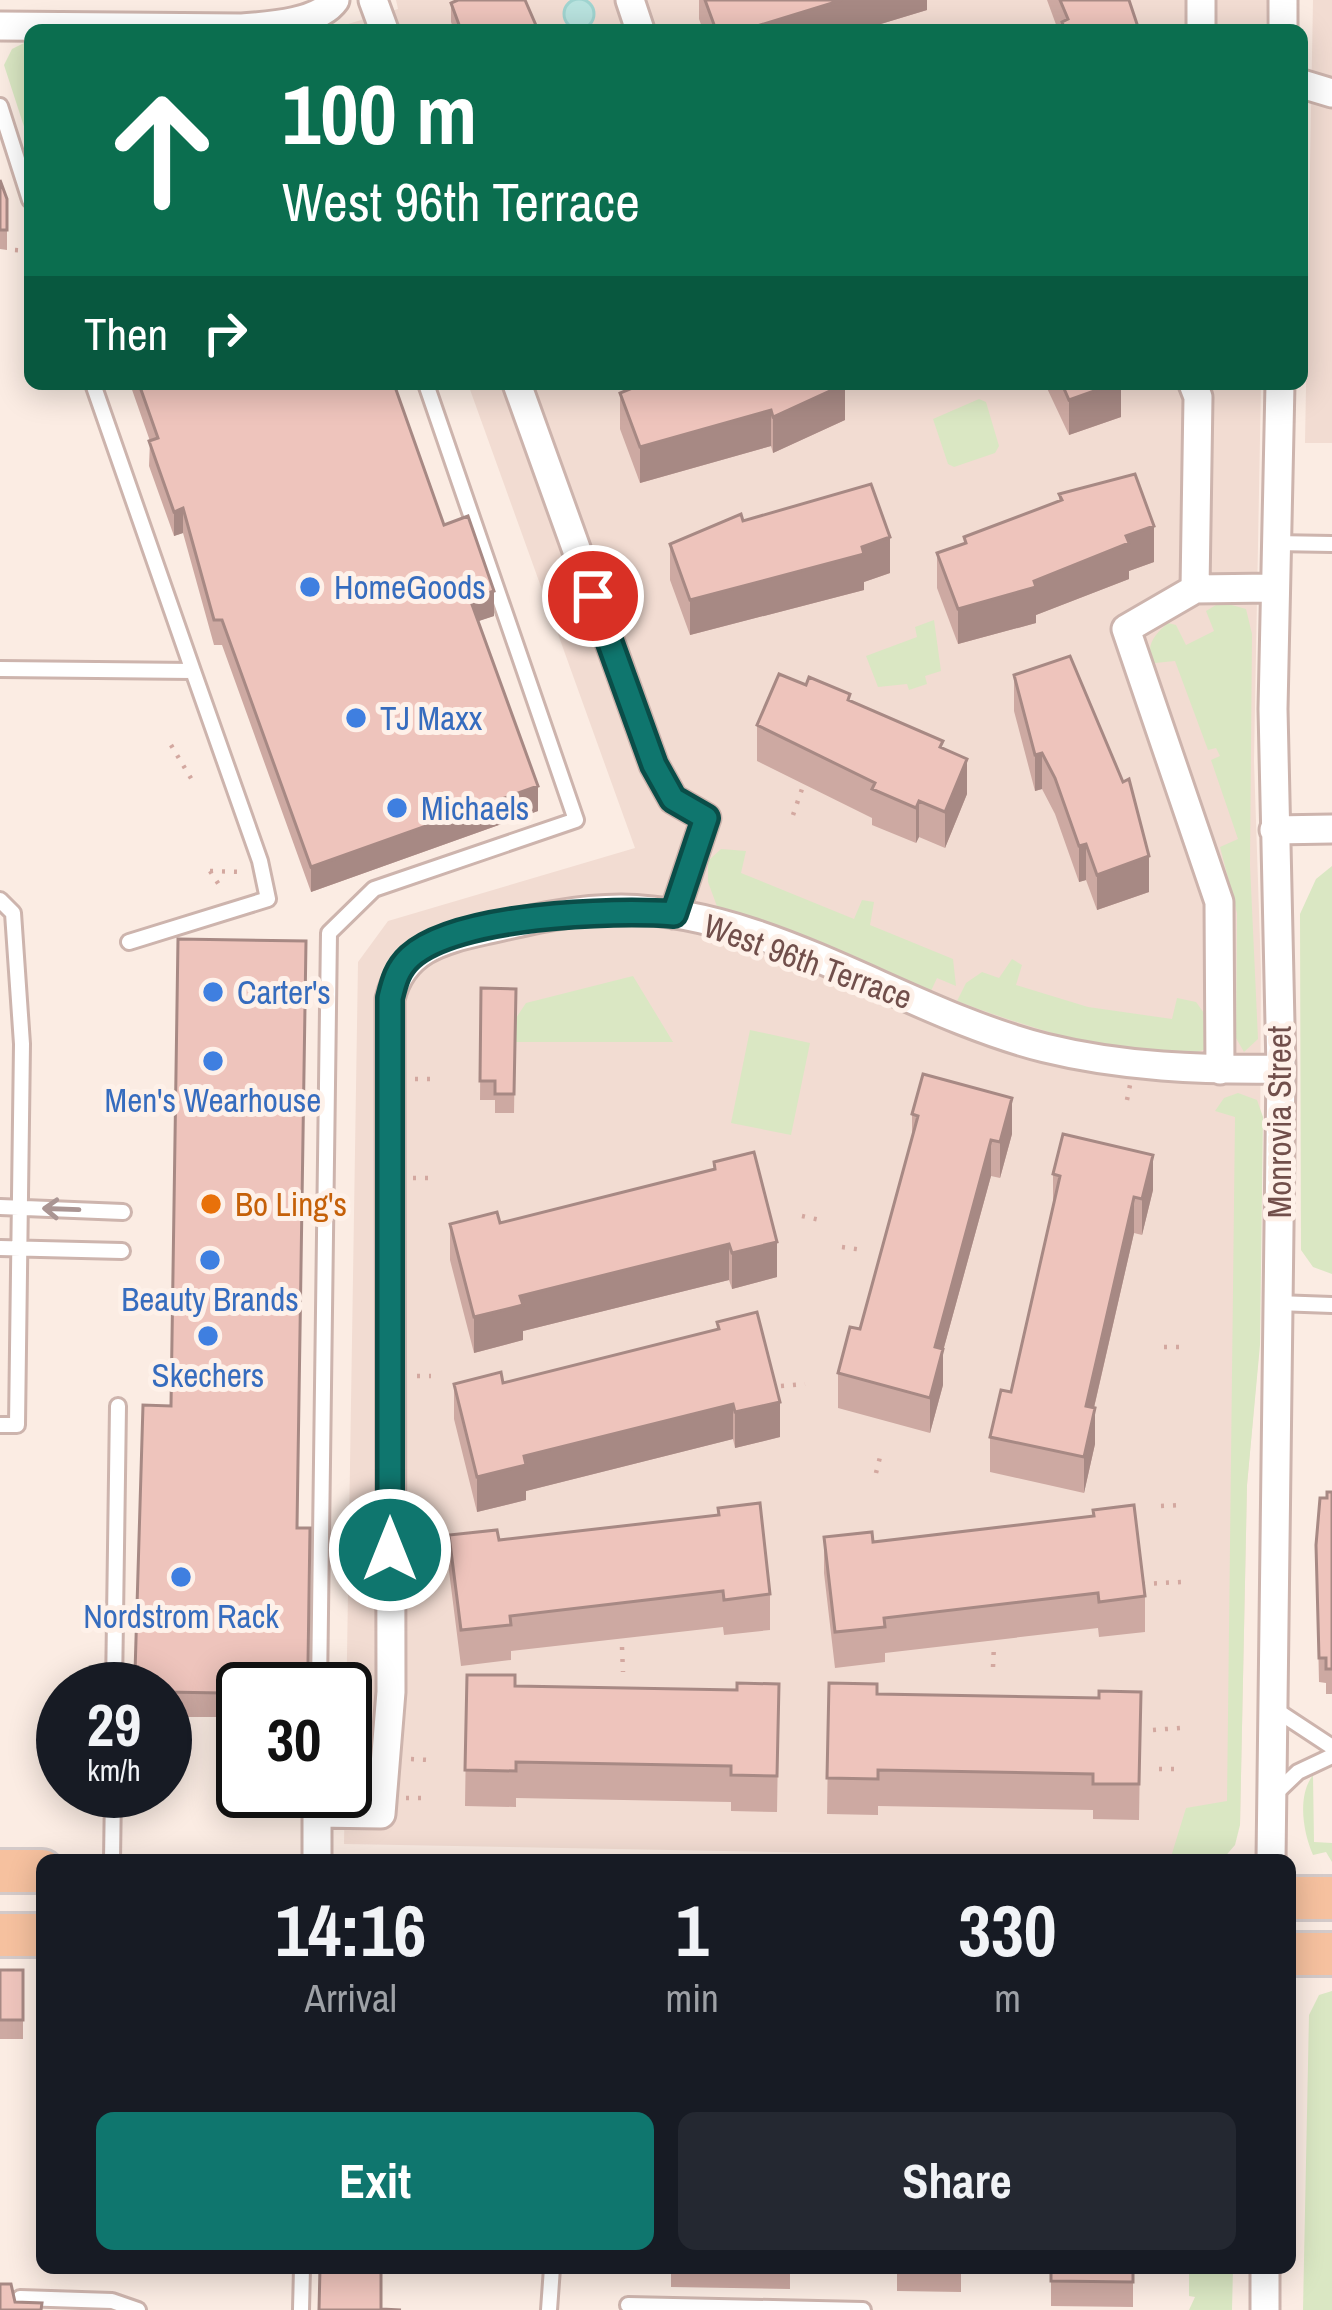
<!DOCTYPE html>
<style>
:root{--surface:#171b24;--page:#242831;--text:#f1f3f6;--muted:#9ea1a6;--accent:#0f766e}
body{margin:0;font-family:"Archivo Narrow",sans-serif;background:var(--page);color:var(--text);height:100vh;display:flex;flex-direction:column;font-size:45px;white-space:nowrap}
*{box-sizing:border-box;margin:0}
p{font-size:39px;color:var(--muted)}
.icon{flex:none;width:66px;height:66px;fill:none;stroke:currentColor;stroke-width:2;stroke-linecap:round;stroke-linejoin:round}
.map{position:relative;flex:1;overflow:hidden}
.side{position:absolute;left:36px;top:1854px;width:1260px;height:420px;display:flex;flex-direction:column;background:var(--surface);border-radius:18px;box-shadow:0 6px 30px #0003}
.side>*{flex:none}
.banner{position:absolute;left:24px;top:24px;width:1284px;height:366px;border-radius:18px;box-shadow:0 6px 30px #0003;background:#0b6e4f;color:#fff;overflow:hidden}
.speed{position:absolute;left:36px;top:1662px;display:flex;gap:24px;font-size:60px;font-weight:700;text-align:center}
.speed>*{display:grid;place-content:center;width:156px;height:156px;border-radius:50%;background:var(--surface);box-shadow:0 6px 30px #0003;line-height:1}
.speed small{font-size:30px;font-weight:400}
.speed .limit{border:6px solid #111;border-radius:18px;background:#fff;color:#111}
.pin{position:absolute;display:grid;place-items:center;width:102px;height:102px;color:#fff;margin:-51px;border:6px solid #fff;border-radius:50%;box-shadow:0 3px 12px #0007}
.me{position:absolute;width:132px;margin:-66px;rotate:0deg;stroke-linejoin:round;filter:drop-shadow(0 0 9px #0008)}
.turn{display:flex;align-items:center;gap:42px;height:252px;padding:0 60px;font-size:54px}
.turn .icon{width:156px;height:156px;stroke-width:2.5}
.turn b{display:block;font-size:84px;line-height:102px}
.then{display:flex;align-items:center;height:114px;padding:0 60px;background:#0003;gap:24px;font-size:45px}
.eta{display:flex;justify-content:space-evenly;align-items:center;height:204px;text-align:center}
.eta b{font-size:72px;font-weight:800;line-height:84px}
.cta{display:flex;gap:24px;margin-top:auto;padding:24px 60px}
.cta a{flex:1;height:138px;border-radius:18px;background:var(--accent);color:#fff;font-size:48px;font-weight:800;line-height:138px;text-align:center}
.cta a+a{background:var(--page);color:var(--text)}
.map>svg:first-child{display:block}
.residential{fill:#f2dcd2}
.green{fill:#dae7c3}
.water{fill:#b9e3df;stroke:#a0d4d0;stroke-width:3}
.lines{fill:none;stroke-linecap:round;stroke-linejoin:round}
.lane-casing{stroke:#cdb4ad;stroke-width:20}
.street-casing{stroke:#cdb4ad;stroke-width:33}
.primary-casing{stroke:#d4cac9;stroke-width:48}
.path{stroke:#d3a8a0;stroke-width:4.5;stroke-dasharray:3 9;stroke-linecap:butt}
.lane{stroke:#fff;stroke-width:14}
.street{stroke:#fff;stroke-width:27}
.primary{stroke:#f6c19f;stroke-width:42}
.wall{fill:#cda9a2}
.shaded-wall{fill:#a78984}
.building{fill:#eec4bc;stroke:#a78984;stroke-width:3}
.oneway{stroke:#aa9593}
.route-casing{stroke:#0a4d48;stroke-width:30}
.route{stroke:#0f766e;stroke-width:21}
.shop-dot{fill:#3f7fe0;stroke:#fef1e9;stroke-width:4.5}
.food-dot{fill:#e8710a;stroke:#fef1e9;stroke-width:4.5}
.labels{text-anchor:middle;stroke-width:10;stroke-linejoin:round;paint-order:stroke}
.shop-label{font-size:33px;fill:#366cbe;stroke:#fef1e9;text-anchor:start}
.street-label{font-size:33px;fill:#714f4b;stroke:#fef1e9}
.food-label{font-size:33px;fill:#c56008;stroke:#fef1e9;text-anchor:start}
</style>
<div class="map">
<svg width="1332" height="2310" viewBox="0 0 1332 2310">
<rect width="100%" height="100%" fill="#fbece3"/>
<path class="residential" d="M396,0H1267L1266,30H328L398,9Z
M1313,0H1332V443H1305Z
M468,384H1261L1254,761L1261,972L1259,1351L1247,1485L1240,1825L1216,1860L344,1844L358,962L388,921L635,848Z"/>
<path class="green" d="M30,40V145L4,65L12,49Z
M979,399L986,402L999,446L995,453L954,467L948,464L933,419Z
M1221,602L1246,609L1252,634L1250,865L1258,1039L1244,1052L1236,1038L1237,913L1220,847L1238,839L1211,760L1220,756L1216,748L1208,750L1175,661L1155,663C1143,647 1155,634 1168,623L1176,625L1186,645L1214,631L1206,611Z
M934,620L941,671L925,676L927,684L909,690L907,684L878,687L866,656L917,637L915,627Z
M721,849L746,851L741,873L854,919L862,900L874,902L870,925L953,959L956,986L937,978L931,991L814,939L718,909L708,882V861Z
M1332,866V1274L1313,1267L1301,1250L1300,914L1316,879Z
M1012,959L1022,965L1016,985L1088,1007L1172,1019L1177,998L1196,1002L1209,1020L1207,1048C1162,1075 1007,1020 957,1001L966,983L982,972L999,978Z
M633,976L673,1042H515L516,1018L526,1003Z
M750,1030L810,1043L791,1135L731,1123Z
M1238,1093L1257,1100L1263,1117L1260,1345L1247,1485L1240,1825L1235,1845L1222,1860H1170L1186,1808L1227,1801L1235,1117L1215,1111L1224,1098Z
M1313,1775L1314,1842L1332,1843V1862L1326,1852L1313,1855C1303,1832 1297,1796 1313,1775Z
M1332,1991V2310H1303L1309,2015L1319,1995Z
M1189,2268H1233L1232,2310H1189L1195,2297L1189,2296Z"/>
<path class="water" d="M564 14a15 15 0 1 1 30 0a15 15 0 1 1-30 0Z"/>
<g class="lines">
<defs>
<path id="lane" d="M0,106L30,200
M93,384L193,671
M1274,543L1332,544
M0,669L193,671L260,861L268,899L129,942
M0,900L13,913L22,1044L17,1425H0
M0,1207L123,1212
M0,1248L122,1251
M1277,1303L1332,1305
M114,1689L118,1406
M319,1689L329,933L374,889L576,820L426,384
M1273,1708L1332,1747
M1275,1794L1298,1772L1332,1756
M112,1860L113,1791
M20,2298L112,2301L138,2310
M628,2305L863,2310
M301,2310L302,2268
M549,2310L552,2268"/>
<path id="street" d="M373,0L384,30
M630,0L640,30
M0,26L242,28C269,26 319,23 335,0
M1201,30V0
M1283,30V0
M1302,84L1332,93
M517,384L654,765L673,799L706,818L674,914
M1193,384L1198,397L1195,589L1126,629L1219,902L1220,1070
M1195,589L1273,588
M1274,830L1332,829
M317,1860V1813L381,1814L391,1692L390,999C402,950 440,940 485,930C529,920 575,909 621,909C772,911 902,1012 1045,1048C1122,1067 1202,1070 1281,1069
M1271,1860L1281,1069L1273,709L1280,384
M1265,2310V2268"/>
<path id="primary" d="M0,1871H42
M1290,1898H1332
M0,1935H42
M1290,1954H1332"/>
</defs>
<use href="#lane" class="lane-casing"/>
<use href="#street" class="street-casing"/>
<use href="#primary" class="primary-casing"/>
<path class="path" d="M15,250L30,251
M171,745L195,785
M793,815L802,789
M210,871L242,872
M210,871L223,891
M415,1079H433
M1127,1100L1130,1085
M413,1178H434
M802,1216L820,1220
M842,1247L863,1250
M1164,1347H1184
M417,1376H431
M781,1386L805,1384
M876,1473L881,1453
M1161,1506L1182,1505
M1142,1584L1181,1582
M622,1647L623,1672
M993,1667L994,1645
M1153,1730L1180,1728
M411,1759L429,1760
M1159,1769H1180
M406,1798H427"/>
<use href="#lane" class="lane"/>
<use href="#street" class="street"/>
<use href="#primary" class="primary"/>
</g>
<path class="wall" d="M699,0H927V10L861,30H703L699,19Z
M1047,0H1129L1139,30H1058Z
M451,3L538,30H454L451,22Z
M0,180L7,199V250L0,249Z
M130,384H394L444,525L494,616L478,621L538,811L311,892L222,645H214L183,533L174,536L149,466L150,441Z
M1045,384H1121V417L1069,435Z
M620,393L845,420L773,453L771,446L640,483L620,429Z
M1059,494L1154,562L1129,571V579L1036,615V623L958,644L937,588V553L964,543V537L1059,501Z
M743,521L890,573L864,582V590L690,635L670,580V544Z
M1014,675L1149,892L1097,910L1086,880L1079,882L1055,814L1042,789L1035,791L1014,711Z
M806,685L943,748L967,794L945,848L919,837L916,843L872,825V818L757,761V725Z
M481,988L516,989L514,1113H495V1100H480Z
M912,1114L1012,1134L1000,1178L991,1176L943,1351V1385L930,1433L838,1408V1373L860,1329L912,1139Z
M714,1162L777,1277L732,1289L729,1280L523,1331V1340L474,1353L450,1260V1224L500,1223L714,1169Z
M1053,1174L1153,1190L1142,1235L1134,1233L1094,1408L1095,1444L1084,1493L990,1472V1437L1011,1392L1053,1205Z
M717,1322L780,1437L735,1448L733,1439L526,1491V1500L477,1512L454,1419V1384L503,1383L717,1329Z
M143,1405L243,1689V1717H165V1689H135Z
M1332,1492V1694H1326V1683L1319,1682L1316,1545L1327,1498Z
M449,1535L499,1540L770,1594V1630L724,1635L723,1627L511,1651V1660L461,1666L449,1571Z
M824,1537L873,1542L1145,1596V1632L1099,1637L1098,1628L885,1653V1662L835,1668L824,1573Z
M467,1675L515,1686L737,1690L779,1684L777,1812L731,1811V1802L516,1798V1807L465,1806Z
M829,1683L877,1694L1099,1698L1141,1692L1139,1820L1093,1819V1810L878,1806V1815L827,1814Z
M0,1970H23V2039H0Z
M671,2268H790V2289L671,2287Z
M897,2268H961V2292L897,2291Z
M1051,2268H1133V2307L1051,2306Z"/>
<path class="shaded-wall" d="M842,0H927V10L861,30H744Z
M845,384V420L773,453V417Z
M1114,384H1121V417L1069,435V400Z
M771,410V446L640,483V447Z
M183,508V533L174,536V512Z
M1154,526V562L1129,571V579L1036,615V623L958,644V609L1034,581L1126,536Z
M890,537V573L864,582V590L690,635V600Z
M494,591V616L470,624V599Z
M1042,753V789L1035,791V755Z
M967,759V794L945,848V812Z
M538,786V811L311,892V867Z
M919,801V837L916,843V808Z
M1086,844V880L1079,882V846Z
M1149,856V892L1097,910V875Z
M1012,1098V1134L1000,1178V1142Z
M991,1140V1176L943,1351V1385L930,1433V1398L935,1347Z
M1153,1155V1190L1142,1235V1199Z
M1134,1197V1233L1086,1442V1406Z
M777,1242V1277L732,1289V1253Z
M729,1244V1280L523,1331V1340L474,1353V1317L520,1296Z
M780,1402V1437L735,1448V1412Z
M733,1404V1439L526,1491V1500L477,1512V1477L524,1456Z
M1095,1408V1444L1084,1493V1457Z"/>
<path class="building" d="M458,0H525L538,30H461L451,3Z
M705,0H842L744,30H716Z
M1060,0H1129L1139,30H1065L1062,22L1068,19Z
M0,180L7,199V230H0Z
M139,384H394L444,525L468,516L494,591L470,599L538,786L311,867L222,620H214L183,508L174,512L149,441L158,438Z
M642,384H845L773,417L771,410L640,447L620,393Z
M1062,384H1114L1069,400Z
M1135,474L1154,526L1126,536L1129,543L1034,581L1036,587L958,609L937,553L966,543L964,537L1062,500L1059,494Z
M871,484L890,537L862,547L864,554L690,600L670,544L741,514L743,521Z
M1070,656L1123,782L1129,779L1149,856L1097,875L1086,844L1079,846L1055,778L1042,753L1035,755L1014,675Z
M779,674L806,685L809,677L850,694L848,700L943,741L940,747L967,759L945,812L919,801L916,808L872,789L875,783L757,725Z
M178,939L306,941L297,1528H310L308,1664L313,1689H243V1692L223,1693L165,1692V1689H145V1674L135,1673L143,1405L171,1406Z
M481,988L516,989L514,1094H495V1081H480Z
M923,1074L1012,1098L1000,1142L991,1140L935,1347L943,1349L930,1398L838,1373L850,1327L860,1329L918,1116L912,1114Z
M1063,1134L1153,1155L1142,1199L1134,1197L1086,1406L1095,1408L1084,1457L990,1437L1001,1390L1011,1392L1060,1176L1053,1174Z
M754,1152L777,1242L732,1253L729,1244L520,1296L523,1305L474,1317L450,1224L497,1212L500,1223L715,1169L714,1162Z
M757,1312L780,1402L735,1412L733,1404L524,1456L526,1465L477,1477L454,1384L501,1372L503,1383L719,1329L717,1322Z
M1327,1492H1332V1669H1326V1658H1319L1316,1545L1320,1498H1327Z
M760,1503L770,1594L724,1600L723,1591L510,1616L511,1625L461,1630L449,1535L497,1530L499,1540L719,1515L718,1508Z
M1134,1505L1145,1596L1099,1602L1098,1593L884,1618L885,1627L835,1632L824,1537L872,1532L873,1542L1094,1516L1093,1510Z
M467,1675H515V1686L737,1690V1683L779,1684L777,1776L731,1775V1766L516,1762V1771L465,1770Z
M829,1683L877,1684V1694L1099,1698V1691L1141,1692L1139,1784H1093V1774L878,1770V1779L827,1778Z
M0,1970H23V2020H0Z
M320,2268H381V2309L401,2310H319Z
M897,2268H961V2272H897Z
M1051,2268H1133V2282L1051,2281Z
M0,2284H11L15,2302L42,2303L41,2310H0Z"/>
<defs><path id="oneway-shaft" d="M-6 0H5M1.5-3L5.5 0L1.5 3" fill="none" stroke-width="1.6" stroke-linecap="round" stroke-linejoin="round" transform="scale(3)"/></defs>
<use class="oneway" href="#oneway-shaft" transform="translate(61 1209) rotate(-178)"/>
<g class="lines">
<defs>
<path id="route" d="M390,1550V998C394,982 397,969 410,957C456,915 613,909 674,914L706,818L673,799L654,765L593,596"/>
</defs>
<use href="#route" class="route-casing"/>
<use href="#route" class="route"/>
</g>
<g class="shop-dot">
<circle cx="310" cy="587" r="12"/>
<circle cx="356" cy="718" r="12"/>
<circle cx="397" cy="808" r="12"/>
<circle cx="213" cy="992" r="12"/>
<circle cx="213" cy="1061" r="12"/>
<circle cx="210" cy="1260" r="12"/>
<circle cx="208" cy="1336" r="12"/>
<circle cx="181" cy="1577" r="12"/>
</g>
<circle class="food-dot" cx="211" cy="1204" r="12"/>
<g class="labels">
<g class="shop-label">
<text x="334" y="599">HomeGoods</text>
<text x="380" y="730">TJ Maxx</text>
<text x="421" y="820">Michaels</text>
<text x="237" y="1004">Carter's</text>
<text x="213" y="1112" text-anchor="middle">Men's Wearhouse</text>
<text x="210" y="1311" text-anchor="middle">Beauty Brands</text>
<text x="208" y="1387" text-anchor="middle">Skechers</text>
<text x="181" y="1628" text-anchor="middle">Nordstrom Rack</text>
</g>
<g class="street-label">
<text transform="translate(808 961) rotate(20)" y="12">West 96th Terrace</text>
<text transform="translate(1279 1122) rotate(-90)" y="12">Monrovia Street</text>
</g>
<g class="food-label">
<text x="235" y="1216">Bo Ling's</text>
</g>
</g>
</svg>
<div class="speed"><div>29<small>km/h</small></div><div class="limit">30</div></div>
<div class="pin" style="left:593px;top:596px;background:#d93025"><svg class="icon" aria-label="arrive" viewBox="0 0 24 24"><path d="M6 21V4h12l-3 4 3 4H6"/></svg></div>
<svg class="me" style="left:390px;top:1550px" viewBox="-20 -20 40 40"><circle r="17" fill="#0f766e" stroke="#fff" stroke-width="3"/><path d="M0-11L8 9 0 5-8 9z" fill="#fff"/></svg>
<div class="banner">
<div class="turn"><svg class="icon" aria-label="ahead" viewBox="0 0 24 24"><path d="M12 20V5M6 11l6-6 6 6"/></svg><div><b>100 m</b>West 96th Terrace</div></div>
<div class="then">Then<svg class="icon" aria-label="right" viewBox="0 0 24 24"><path d="M7 20v-9h11M14 6l5 5-5 5"/></svg></div>
</div>
<section class="side">
<div class="eta">
<div><b>14:16</b><p>Arrival</p></div>
<div><b>1</b><p>min</p></div>
<div><b>330</b><p>m</p></div>
</div>
<div class="cta"><a>Exit</a><a>Share</a></div>
</section>
</div>
